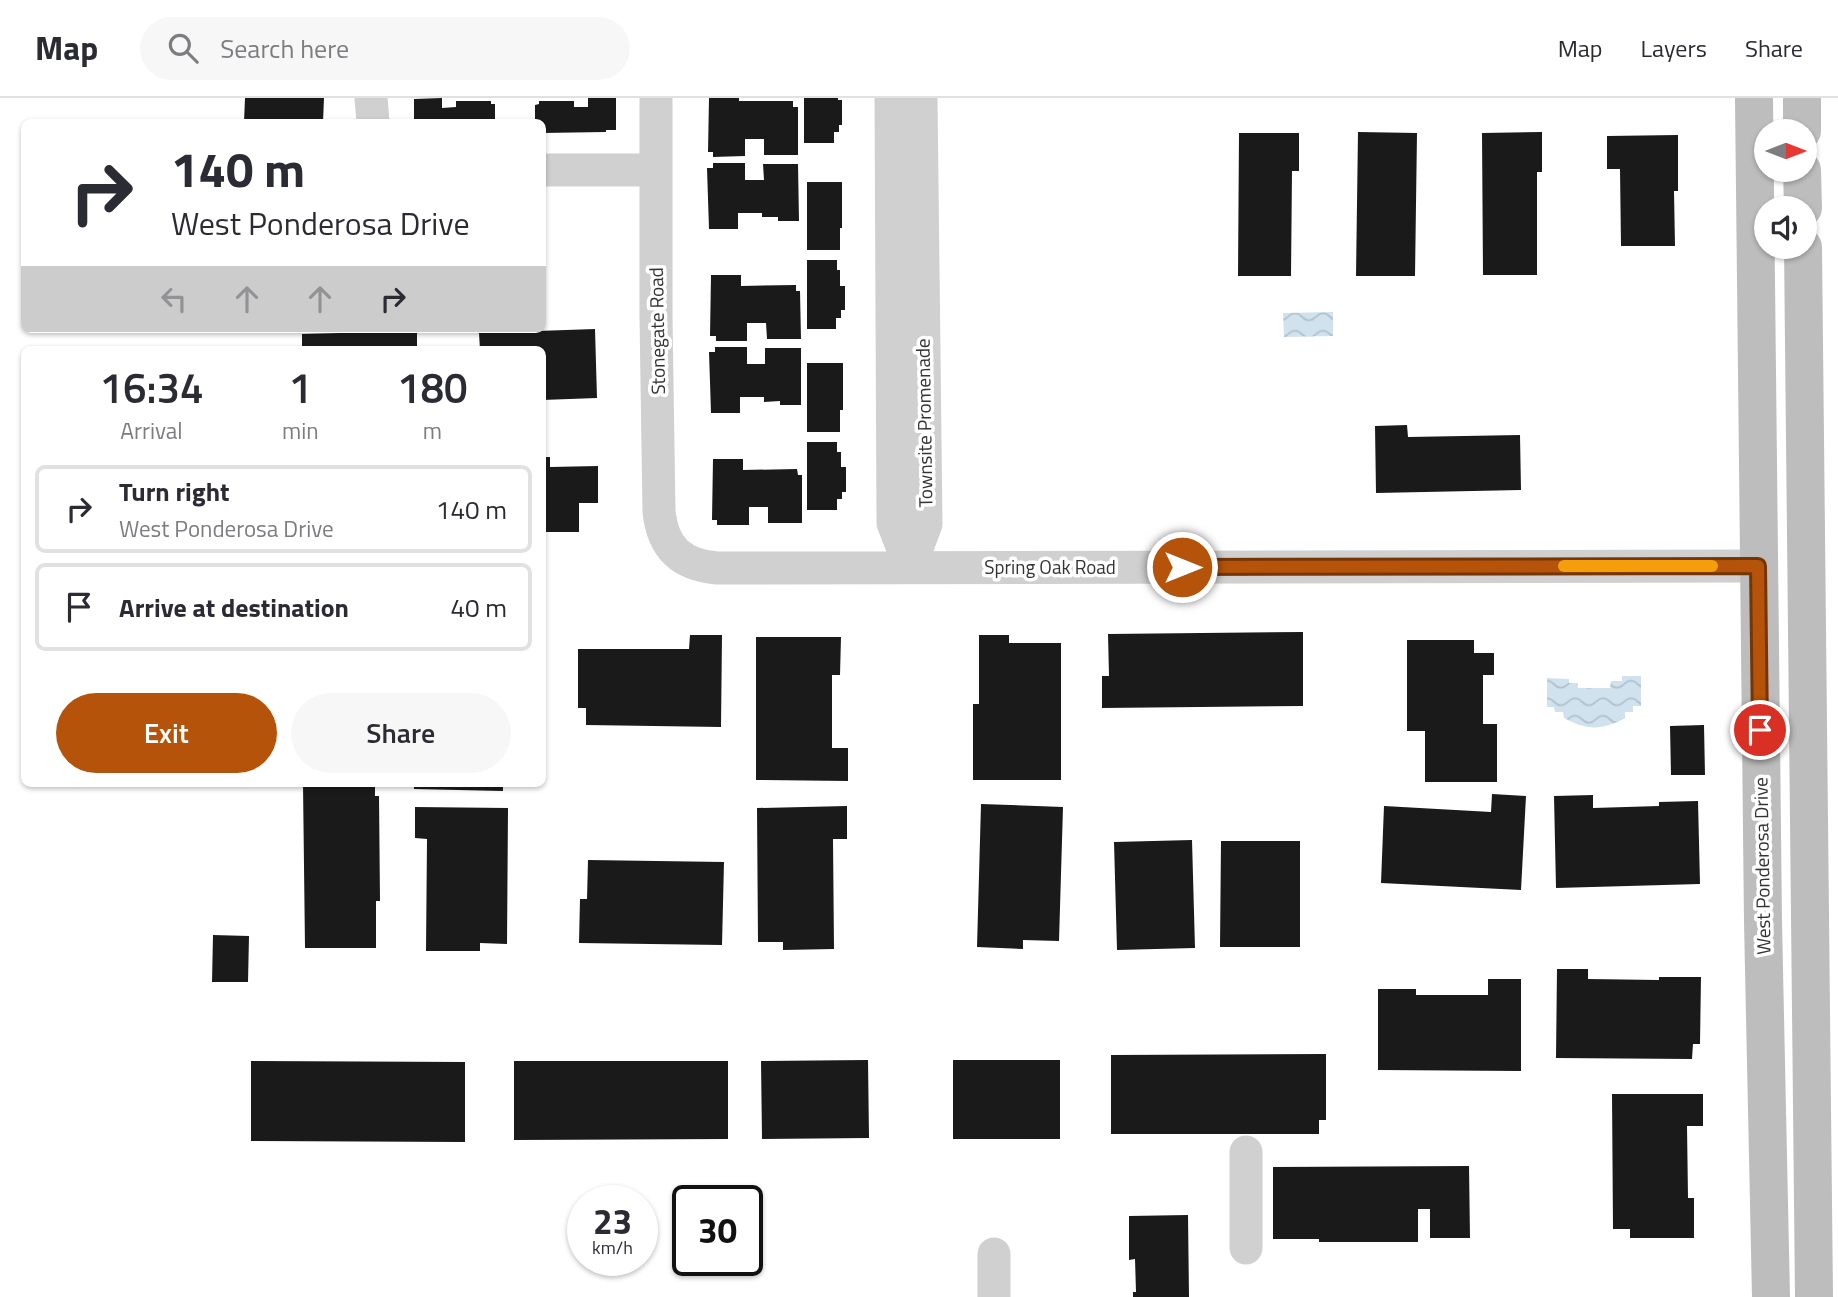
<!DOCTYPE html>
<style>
:root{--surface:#fff;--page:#f7f7f7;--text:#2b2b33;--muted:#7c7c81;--line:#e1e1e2;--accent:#b45309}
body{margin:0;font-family:"Titillium Web",sans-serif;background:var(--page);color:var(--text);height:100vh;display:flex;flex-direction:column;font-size:26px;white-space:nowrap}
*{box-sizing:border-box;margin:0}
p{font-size:23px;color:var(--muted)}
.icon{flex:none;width:38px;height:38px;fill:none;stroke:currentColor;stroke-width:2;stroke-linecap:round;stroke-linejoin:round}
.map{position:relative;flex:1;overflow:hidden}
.drawer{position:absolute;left:21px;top:248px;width:525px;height:441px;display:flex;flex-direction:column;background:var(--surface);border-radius:10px;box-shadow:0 2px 5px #0004}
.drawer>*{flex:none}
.banner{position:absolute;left:21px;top:21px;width:525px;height:214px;border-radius:10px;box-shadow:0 2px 5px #0004;background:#fff;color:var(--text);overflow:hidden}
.needle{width:46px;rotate:90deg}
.tools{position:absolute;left:1754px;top:21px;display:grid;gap:14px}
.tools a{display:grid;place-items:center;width:63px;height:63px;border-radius:50%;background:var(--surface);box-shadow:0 2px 5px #0004;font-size:35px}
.speed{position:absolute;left:567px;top:1087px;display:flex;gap:14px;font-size:35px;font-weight:700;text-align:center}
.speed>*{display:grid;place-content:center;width:91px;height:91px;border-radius:50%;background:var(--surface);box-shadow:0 2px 5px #0004;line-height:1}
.speed small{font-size:18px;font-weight:400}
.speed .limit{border:4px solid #111;border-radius:10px;background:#fff;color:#111}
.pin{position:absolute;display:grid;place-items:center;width:60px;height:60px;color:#fff;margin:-30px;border:4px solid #fff;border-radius:50%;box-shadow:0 2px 7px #0007}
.me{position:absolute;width:77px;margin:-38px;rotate:90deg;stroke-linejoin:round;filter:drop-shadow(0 0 5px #0008)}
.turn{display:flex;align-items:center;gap:24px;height:147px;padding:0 35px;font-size:32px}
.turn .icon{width:91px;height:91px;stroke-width:2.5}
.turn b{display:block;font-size:49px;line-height:60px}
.lanes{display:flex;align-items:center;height:66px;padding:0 35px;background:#0003;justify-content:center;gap:35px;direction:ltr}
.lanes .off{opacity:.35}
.eta{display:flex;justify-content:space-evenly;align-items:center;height:119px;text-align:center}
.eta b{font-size:42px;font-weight:600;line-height:49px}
.action{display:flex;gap:14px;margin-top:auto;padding:14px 35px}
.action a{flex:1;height:80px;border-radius:42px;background:var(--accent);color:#fff;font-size:28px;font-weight:600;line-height:80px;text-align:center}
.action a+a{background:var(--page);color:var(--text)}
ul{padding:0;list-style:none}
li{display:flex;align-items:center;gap:21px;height:88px;margin:0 14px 10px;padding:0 21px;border:4px solid var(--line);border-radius:10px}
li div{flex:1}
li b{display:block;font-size:26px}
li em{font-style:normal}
header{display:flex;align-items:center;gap:42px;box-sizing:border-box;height:98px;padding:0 35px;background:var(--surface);border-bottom:2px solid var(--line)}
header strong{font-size:33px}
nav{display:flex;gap:38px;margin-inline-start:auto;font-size:24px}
.search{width:490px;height:63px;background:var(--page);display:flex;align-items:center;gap:18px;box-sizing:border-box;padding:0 24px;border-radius:38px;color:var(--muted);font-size:26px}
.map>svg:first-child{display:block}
.water{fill:url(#water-waves)}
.building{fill:#1a1a1a}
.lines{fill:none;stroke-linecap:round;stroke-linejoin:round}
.minor{stroke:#d0d0d0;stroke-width:33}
.secondary{stroke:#bdbdbd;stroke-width:38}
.route-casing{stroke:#753606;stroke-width:18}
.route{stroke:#b45309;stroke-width:12}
.slow{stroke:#f59e0b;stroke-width:12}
.labels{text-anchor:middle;stroke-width:7;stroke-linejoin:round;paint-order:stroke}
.street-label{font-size:19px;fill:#333;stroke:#fff}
</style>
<header>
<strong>Map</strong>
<div class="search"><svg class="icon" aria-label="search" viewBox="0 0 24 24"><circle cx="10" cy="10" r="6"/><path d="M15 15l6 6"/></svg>Search here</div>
<nav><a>Map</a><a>Layers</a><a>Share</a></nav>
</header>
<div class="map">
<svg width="1838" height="1199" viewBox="0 0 1838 1199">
<defs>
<pattern id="water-waves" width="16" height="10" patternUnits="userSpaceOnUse" patternTransform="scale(1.75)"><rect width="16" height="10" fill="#cfe2ee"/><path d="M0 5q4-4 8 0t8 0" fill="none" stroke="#b2c2cd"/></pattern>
</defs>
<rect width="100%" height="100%" fill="#fff"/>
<path class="water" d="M1333,214V238L1284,239L1283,215Z
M1622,578H1641V608H1633V614H1625V620C1602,633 1586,632 1564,620L1563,614H1555L1554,609H1547V580L1569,581V585H1578V590H1610L1611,583H1622Z"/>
<path class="building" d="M245,0H324L323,24H244Z
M442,0V10L456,9V3H491V6H495V24H414V1Z
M588,0H616V32H606V34L542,35V24H535V7L539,6V3H574V9H588Z
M709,0H739V3H793V9H798V57H764V41H745V58L713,59V54H708Z
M804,0H838V2H842V27H839V34H834V45H804Z
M1358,34L1417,35L1415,178H1356Z
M1542,34V74H1537V177H1483L1482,35Z
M1239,35H1299V73H1292L1291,178H1238Z
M1678,37V93H1674L1675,148H1621L1620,71H1607V38Z
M713,65H745V82H764L763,66H798L799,123H778V119H762V115H738V131H709L707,70H713Z
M807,84H842V130H840V152H807Z
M807,162H837V172H840V188H845V212H841V220H836V231H807Z
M711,177H741V188L796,187V193H800L801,241H767L766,225H747V243H716V238H710Z
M595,231L597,300L542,302V252H480L479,235Z
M417,233V252H302V236Z
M715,249H747V266H765V250H801V307H780V303L764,304V299H740V315H711L709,254H715Z
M807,265H843V312H840V334H807Z
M1407,327L1408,339L1520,337L1521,392L1376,395L1375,328Z
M807,344H837V354H841V369H846V394H842V401H837V412H807Z
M542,359H550V369L598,368V405H579V434H542Z
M713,361H743V372L797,371L798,377H802V425H768V409H749V427H717V422H712Z
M1303,534V608L1102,610V578H1109L1108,536Z
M690,537H722L721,629L586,627V610H578V551H689Z
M979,537H1009V545H1061V682H973V606H979Z
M756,539H841L840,577H832V650H848V683L756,682Z
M1407,542H1474V555H1494V577H1483V626H1497V684H1425V633H1407Z
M1704,627L1705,677H1671L1670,628Z
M303,686H375V698H379L380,803H376V850H305Z
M414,686H503V693L414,691Z
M1492,696L1526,698L1521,792L1381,785L1384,708L1491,714Z
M1593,697V710L1659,708V704L1698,703L1700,786L1556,790L1554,698Z
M981,706L1063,709L1059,843L1023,842V851L977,849Z
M847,708V741H833L834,851L783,852V844H758L757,710Z
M415,709L508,710L507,846L480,845V853H426L427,741L415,740Z
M1192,742L1195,850L1117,852L1114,744Z
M1221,743H1300V849H1220Z
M588,762L724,764L722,847L579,845L580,801H587Z
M213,837L249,838L248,884H212Z
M1557,871H1588V881L1659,882V879H1701L1700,946H1693L1692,961L1556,960Z
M1488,881H1521V973L1378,972V891H1416V897H1488Z
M1326,956V1022H1319V1036H1111V957Z
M868,962L869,1040L762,1041L761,963Z
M953,962H1060V1041H953Z
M251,963L465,964V1044L251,1043Z
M514,963H728V1041L514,1042Z
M1612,996H1703V1028H1687L1688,1100H1694V1140H1630V1131H1613Z
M1469,1068L1470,1140H1430V1111H1418V1144H1319V1141H1273V1069Z
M1188,1117L1189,1199H1133V1194H1136L1135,1161L1129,1162V1118Z"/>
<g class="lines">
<path class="minor" d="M371,0L373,24
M656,0V219L659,414C663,450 681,467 717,470L1758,468
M891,0L893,425L910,469
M542,72H656
M910,469L926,426L921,0
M1246,1150V1054
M994,1199V1156"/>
<path class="secondary" d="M1754,0L1763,824L1771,1199
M1802,0V33
M1802,72L1803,110
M1803,149L1814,1199"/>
</g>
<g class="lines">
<defs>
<path id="route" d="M1182,469L1758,468L1760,632"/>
</defs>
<use href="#route" class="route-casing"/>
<use href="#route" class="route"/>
<path class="slow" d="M1564,468H1712"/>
</g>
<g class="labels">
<g class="street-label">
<text transform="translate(657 233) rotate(-91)" y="7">Stonegate Road</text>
<text transform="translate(924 325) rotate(-91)" y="7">Townsite Promenade</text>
<text x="1050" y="476">Spring Oak Road</text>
<text transform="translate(1762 768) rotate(-91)" y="7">West Ponderosa Drive</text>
</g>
</g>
</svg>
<div class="tools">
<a><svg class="needle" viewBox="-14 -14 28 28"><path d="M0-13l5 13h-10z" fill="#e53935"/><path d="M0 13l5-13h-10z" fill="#7c7c81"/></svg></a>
<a><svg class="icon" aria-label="sound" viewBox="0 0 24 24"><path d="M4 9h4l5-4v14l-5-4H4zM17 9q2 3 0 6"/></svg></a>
</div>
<div class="speed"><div>23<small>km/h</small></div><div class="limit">30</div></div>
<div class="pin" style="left:1760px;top:632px;background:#d93025"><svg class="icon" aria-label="arrive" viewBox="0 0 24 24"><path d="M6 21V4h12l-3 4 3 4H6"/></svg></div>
<svg class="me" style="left:1182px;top:469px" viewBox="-20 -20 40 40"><circle r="17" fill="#b45309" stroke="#fff" stroke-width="3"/><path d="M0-11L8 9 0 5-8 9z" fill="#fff"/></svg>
<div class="banner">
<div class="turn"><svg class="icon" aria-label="right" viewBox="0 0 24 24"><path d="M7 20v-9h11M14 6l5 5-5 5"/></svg><div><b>140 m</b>West Ponderosa Drive</div></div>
<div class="lanes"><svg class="icon off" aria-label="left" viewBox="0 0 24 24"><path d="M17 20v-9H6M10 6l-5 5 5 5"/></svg><svg class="icon off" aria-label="ahead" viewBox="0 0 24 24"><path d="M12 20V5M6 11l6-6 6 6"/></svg><svg class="icon off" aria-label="ahead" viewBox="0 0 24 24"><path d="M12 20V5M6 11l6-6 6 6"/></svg><svg class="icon" aria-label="right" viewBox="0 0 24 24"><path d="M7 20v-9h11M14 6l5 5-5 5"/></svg></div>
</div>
<section class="drawer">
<div class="eta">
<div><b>16:34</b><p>Arrival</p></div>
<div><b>1</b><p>min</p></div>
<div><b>180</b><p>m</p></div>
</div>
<ul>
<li><svg class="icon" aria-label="right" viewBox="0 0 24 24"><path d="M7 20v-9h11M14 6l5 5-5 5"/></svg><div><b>Turn right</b><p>West Ponderosa Drive</p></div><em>140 m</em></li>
<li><svg class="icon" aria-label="arrive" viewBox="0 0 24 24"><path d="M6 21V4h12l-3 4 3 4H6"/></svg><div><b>Arrive at destination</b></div><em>40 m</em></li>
</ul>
<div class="action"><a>Exit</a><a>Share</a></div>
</section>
</div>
